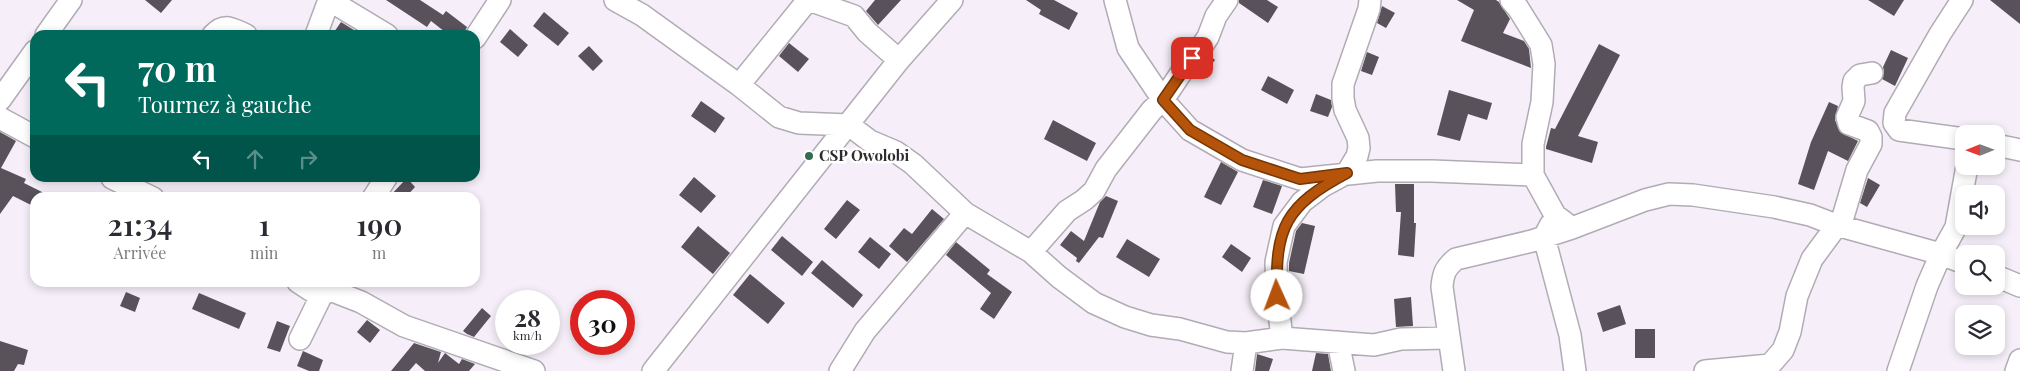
<!DOCTYPE html>
<html lang="fr">
<meta charset="utf-8">
<style>
:root{--surface:#fff;--page:#f7f7f7;--text:#2b2b33;--muted:#7c7c81}
body{margin:0;font-family:"Playfair Display",serif;background:var(--page);color:var(--text);height:100vh;display:flex;flex-direction:column;font-size:19px;white-space:nowrap}
*{box-sizing:border-box;margin:0}
p{font-size:16px;color:var(--muted)}
.icon{flex:none;width:28px;height:28px;fill:none;stroke:currentColor;stroke-width:2;stroke-linecap:round;stroke-linejoin:round}
.map{position:relative;flex:1;overflow:hidden}
.side{position:absolute;left:30px;top:192px;width:450px;height:95px;display:flex;flex-direction:column;background:var(--surface);border-radius:15px;box-shadow:0 2px 8px #0003}
.side>*{flex:none}
.hud{position:absolute;left:30px;top:30px;width:450px;height:152px;border-radius:15px;box-shadow:0 2px 8px #0003;background:#00695c;color:#fff;overflow:hidden}
.needle{width:32px;rotate:269deg}
.controls{position:absolute;left:1955px;top:125px;display:grid;gap:10px}
.controls a{display:grid;place-items:center;width:50px;height:50px;border-radius:10px;background:var(--surface);box-shadow:0 2px 8px #0003;font-size:25px}
.speed{position:absolute;left:495px;top:290px;display:flex;gap:10px;font-size:25px;font-weight:700;text-align:center}
.speed>*{display:grid;place-content:center;width:65px;height:65px;border-radius:50%;background:var(--surface);box-shadow:0 2px 8px #0003;line-height:1}
.speed small{font-size:12px;font-weight:400}
.speed .limit{border:8px solid #d22;background:#fff;color:#111}
.pin{position:absolute;display:grid;place-items:center;width:42px;height:42px;color:#fff;margin:-21px;border-radius:10px;box-shadow:0 2px 8px #0006}
.me{position:absolute;width:55px;margin:-28px;rotate:358deg;stroke-linejoin:round;filter:drop-shadow(0 0 4px #0008)}
.turn{display:flex;align-items:center;gap:18px;height:105px;padding:0 25px;font-size:22px}
.turn .icon{width:65px;height:65px;stroke-width:2.5}
.turn b{display:block;font-size:35px;line-height:42px}
.lanes{display:flex;align-items:center;height:48px;padding:0 25px;background:#0003;justify-content:center;gap:25px;direction:ltr}
.lanes .off{opacity:.35}
.eta{display:flex;justify-content:space-evenly;align-items:center;height:85px;text-align:center}
.eta b{font-size:30px;font-weight:600;line-height:35px}
.map>svg:first-child{display:block}
.building{fill:#59525b}
.lines{fill:none;stroke-linecap:round;stroke-linejoin:round}
.minor-casing{stroke:#b2abb5;stroke-width:24}
.minor{stroke:#fff;stroke-width:21}
.route-casing{stroke:#753606;stroke-width:12}
.route{stroke:#b45309;stroke-width:9}
.poi-dot{fill:#326c56;stroke:#fff;stroke-width:2}
.labels{text-anchor:middle;stroke-width:5;stroke-linejoin:round;paint-order:stroke}
.poi-label{font-size:15px;font-weight:bold;fill:#2d2b2e;stroke:#fff;text-anchor:start}
</style>
<div class="map">
<svg width="2020" height="371" viewBox="0 0 2020 371">
<rect width="100%" height="100%" fill="#f6eff9"/>
<path class="building" d="M145,0H172L161,13Z
M386,0H420L443,15L446,11L467,27L463,35H449L431,21L427,27Z
M875,0H901L878,25L866,11Z
M1026,0H1054L1078,13L1069,30L1039,14L1041,10Z
M1239,0H1267L1278,7L1268,23L1239,3Z
M1457,0H1496L1499,2L1510,19L1503,33L1524,41L1529,49L1531,68L1461,41L1474,10Z
M1868,0H1904L1894,16Z
M1990,0H2020V24Z
M1382,6L1395,13L1386,28L1377,23Z
M544,12L569,33L558,46L533,26Z
M341,22L357,32L355,35H332Z
M510,29L528,45L518,57L500,42Z
M789,43L809,59L798,72L779,56Z
M1599,44L1620,55L1578,136L1598,142L1592,163L1546,149V147L1551,128L1555,129Z
M589,46L603,61L593,71L578,56Z
M1891,50L1908,58L1895,86L1882,79L1884,71L1883,67Z
M1367,52L1379,57L1372,75L1361,71Z
M1210,56L1215,60L1204,73L1199,69Z
M1268,76L1294,90L1287,104L1261,90Z
M1449,90L1492,103L1487,120L1468,114L1460,141L1437,135Z
M1316,94L1331,100L1332,107L1328,117L1310,111Z
M701,101L725,118L715,133L691,116Z
M1829,102L1838,106L1835,120L1840,132L1858,141L1848,161L1828,151L1814,190L1798,184L1811,142Z
M1053,120L1096,143L1087,161L1044,139Z
M0,132L16,141L1,168L26,179L24,183L54,198H35V207L13,196L0,214Z
M1221,162L1238,172L1221,205L1204,197Z
M694,177L716,196L701,213L679,195Z
M407,178L415,187L405,198H388Z
M1868,178L1880,185L1867,207L1860,203Z
M1263,180L1282,186L1272,214L1253,207Z
M1395,184H1414V223H1416L1414,257L1398,255L1401,212H1396Z
M1106,196L1118,201L1103,238L1099,237L1079,263L1076,261L1077,258L1060,245L1071,231L1084,241L1100,202Z
M847,200L860,210L836,239L824,229Z
M932,209L944,219L907,262L889,246L904,228L912,234Z
M1302,223L1315,226L1304,274L1289,271V263L1296,231Z
M698,226L730,253L713,274L681,247Z
M782,236L813,262L802,276L771,250Z
M870,237L891,254L879,269L858,252Z
M1127,239L1160,259L1149,277L1116,257Z
M956,242L990,270L987,274L1012,292L994,319L980,309L991,293L946,255Z
M1231,244L1251,258L1242,272L1222,257Z
M822,260L863,295L853,308L811,273Z
M750,274L785,303L768,324L733,295Z
M126,292L140,298L135,312L120,306Z
M199,293L246,313L239,329L192,309Z
M1411,297L1413,326L1396,327L1394,299Z
M1620,305L1626,324L1603,332L1597,313Z
M482,308L491,316L474,337L467,334L463,331Z
M367,320L380,330L370,343L357,332Z
M277,321L290,326L280,352L267,348Z
M1635,329H1655V358H1635Z
M0,341L28,350L24,365L18,364L14,371H0Z
M414,343L441,352L438,363L445,353L459,364L462,359L475,364L469,371H425L416,363L409,371H391Z
M303,351L323,360L319,371H309L297,366Z
M1316,353L1328,354L1331,371H1312Z
M1257,354L1273,359L1269,371H1255Z"/>
<g class="lines">
<defs>
<path id="minor" d="M329,0L387,35
M615,0L642,15L739,85L779,117L799,123L849,125L870,141L896,152L913,164L965,213L1031,252L1059,277L1094,303L1125,317L1151,325L1180,329L1227,342L1246,343L1282,338L1374,345L1401,339L1448,338
M809,0L854,16L867,32L899,60
M1115,0L1128,48L1163,100L1190,130L1242,160L1300,179L1377,171H1432L1533,175
M1511,0L1518,8L1541,45L1544,64L1542,102L1533,144V175L1555,215L1572,228
M1962,0L1940,34L1895,113L1894,123L1899,130L1964,139
M46,35L71,0
M213,35C225,22 232,29 246,35
M316,35L329,0
M475,38L500,0
M739,85L808,0
M0,100L35,51
M0,118L35,137
M1996,145L2020,150
M112,178L153,198
M373,198L386,178
M1551,224L1544,237L1570,335L1575,371
M1031,252L1067,211L1084,200L1094,191L1106,169L1152,110L1163,100L1185,67L1200,49L1208,37L1216,16L1227,0
M1996,276L2020,286
M298,282L321,297
M325,288L361,302L404,326L534,371
M1282,338L1277,296L1276,262L1284,226L1302,202L1323,186L1347,173L1357,156L1359,148L1358,138L1345,110L1343,98V84L1369,9L1370,0
M300,339L328,282
M1338,342L1344,371
M653,371L899,60L952,0
M840,371L865,331L965,213
M1242,371L1246,343
M1454,371L1442,287C1443,274 1445,268 1456,259L1532,241L1572,228L1645,200L1669,194L1693,195L1774,207L1810,215L1836,225L1941,254L1964,263
M1705,371L1770,365
M1768,371L1770,365L1783,350L1790,332L1797,296L1812,259L1843,217L1857,170L1871,144V137L1868,131L1849,124L1847,117L1854,101L1853,87L1854,81L1860,75L1872,73
M1898,371L1927,286L1941,254L1956,227L1967,166
M2016,371L2020,360"/>
</defs>
<use href="#minor" class="minor-casing"/>
<use href="#minor" class="minor"/>
</g>
<g class="lines">
<defs>
<path id="route" d="M1192,58L1163,100L1190,130L1242,160L1300,179L1347,173C1285,206 1275,227 1277,296"/>
</defs>
<use href="#route" class="route-casing"/>
<use href="#route" class="route"/>
</g>
<circle class="poi-dot" cx="809" cy="156" r="5"/>
<g class="labels">
<g class="poi-label">
<text x="819" y="161">CSP Owolobi</text>
</g>
</g>
</svg>
<div class="controls">
<a><svg class="needle" viewBox="-14 -14 28 28"><path d="M0-13l5 13h-10z" fill="#e53935"/><path d="M0 13l5-13h-10z" fill="#7c7c81"/></svg></a>
<a><svg class="icon" aria-label="sound" viewBox="0 0 24 24"><path d="M4 9h4l5-4v14l-5-4H4zM17 9q2 3 0 6"/></svg></a>
<a><svg class="icon" aria-label="search" viewBox="0 0 24 24"><circle cx="10" cy="10" r="6"/><path d="M15 15l6 6"/></svg></a>
<a><svg class="icon" aria-label="layers" viewBox="0 0 24 24"><path d="M12 4l9 5-9 5-9-5zM3 14l9 5 9-5"/></svg></a>
</div>
<div class="speed"><div>28<small>km/h</small></div><div class="limit">30</div></div>
<div class="pin" style="left:1192px;top:58px;background:#d93025"><svg class="icon" aria-label="arrive" viewBox="0 0 24 24"><path d="M6 21V4h12l-3 4 3 4H6"/></svg></div>
<svg class="me" style="left:1277px;top:296px" viewBox="-20 -20 40 40"><circle r="19" fill="#fff"/><path d="M0-13L10 11 0 6-10 11z" fill="#b45309"/></svg>
<div class="hud">
<div class="turn"><svg class="icon" aria-label="left" viewBox="0 0 24 24"><path d="M17 20v-9H6M10 6l-5 5 5 5"/></svg><div><b>70 m</b>Tournez à gauche</div></div>
<div class="lanes"><svg class="icon" aria-label="left" viewBox="0 0 24 24"><path d="M17 20v-9H6M10 6l-5 5 5 5"/></svg><svg class="icon off" aria-label="ahead" viewBox="0 0 24 24"><path d="M12 20V5M6 11l6-6 6 6"/></svg><svg class="icon off" aria-label="right" viewBox="0 0 24 24"><path d="M7 20v-9h11M14 6l5 5-5 5"/></svg></div>
</div>
<section class="side">
<div class="eta">
<div><b>21:34</b><p>Arrivée</p></div>
<div><b>1</b><p>min</p></div>
<div><b>190</b><p>m</p></div>
</div>
</section>
</div>
